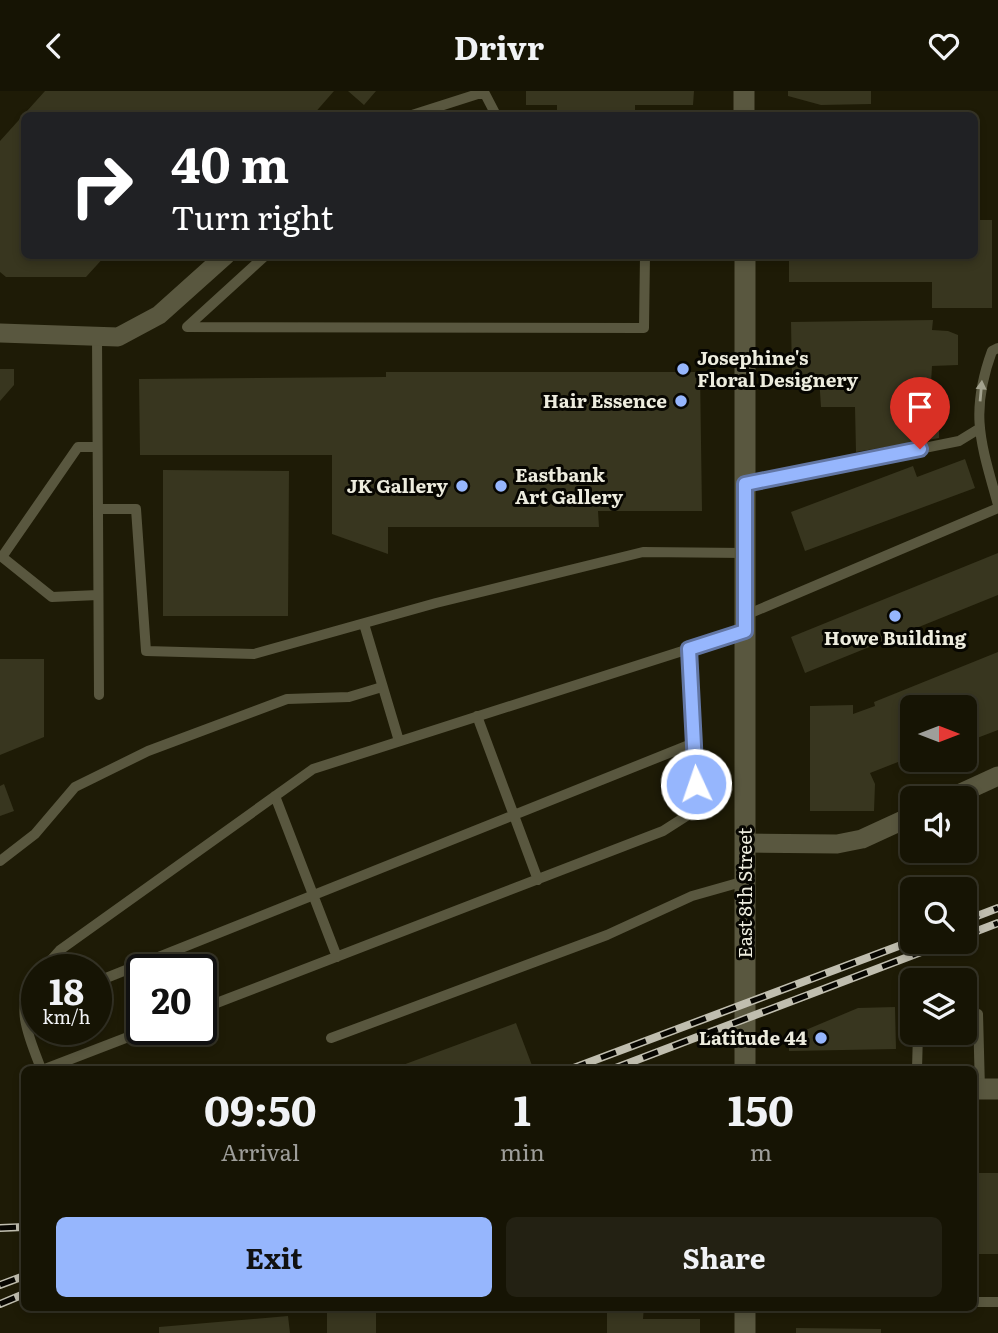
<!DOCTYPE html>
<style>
:root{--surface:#161404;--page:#232113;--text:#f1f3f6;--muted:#9e9e9a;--line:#353326;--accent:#96b6fd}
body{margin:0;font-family:Literata,serif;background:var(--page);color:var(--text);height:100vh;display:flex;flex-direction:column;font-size:26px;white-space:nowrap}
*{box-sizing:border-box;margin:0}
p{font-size:23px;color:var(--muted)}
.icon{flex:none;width:38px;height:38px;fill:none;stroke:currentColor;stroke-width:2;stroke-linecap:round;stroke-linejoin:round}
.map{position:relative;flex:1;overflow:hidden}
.panel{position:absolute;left:21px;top:975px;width:956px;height:245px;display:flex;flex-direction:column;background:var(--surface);border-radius:10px;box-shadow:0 4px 10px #0003,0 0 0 2px var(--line)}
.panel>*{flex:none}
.hud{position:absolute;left:21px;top:21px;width:957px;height:147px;border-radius:10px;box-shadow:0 4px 10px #0003,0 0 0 2px var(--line);background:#202124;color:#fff;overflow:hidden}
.needle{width:46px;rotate:90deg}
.controls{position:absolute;left:900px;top:604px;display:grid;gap:14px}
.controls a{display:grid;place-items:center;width:77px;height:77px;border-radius:10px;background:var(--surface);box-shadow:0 4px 10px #0003,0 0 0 2px var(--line);font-size:35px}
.speed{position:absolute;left:21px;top:863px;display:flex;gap:14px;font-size:35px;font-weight:700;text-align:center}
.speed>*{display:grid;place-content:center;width:91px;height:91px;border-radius:50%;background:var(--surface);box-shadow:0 4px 10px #0003,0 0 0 2px var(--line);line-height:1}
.speed small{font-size:18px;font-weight:400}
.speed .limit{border:4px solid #111;border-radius:10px;background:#fff;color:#111}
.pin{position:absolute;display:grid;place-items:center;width:60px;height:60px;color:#fff;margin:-72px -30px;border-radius:50% 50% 50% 0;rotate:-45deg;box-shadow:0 0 7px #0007}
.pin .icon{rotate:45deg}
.me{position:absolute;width:77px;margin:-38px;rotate:357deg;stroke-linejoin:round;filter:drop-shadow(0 0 5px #0008)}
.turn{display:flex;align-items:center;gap:24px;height:147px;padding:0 35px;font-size:32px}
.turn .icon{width:91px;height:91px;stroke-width:2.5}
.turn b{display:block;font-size:49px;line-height:60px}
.eta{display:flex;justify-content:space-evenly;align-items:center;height:119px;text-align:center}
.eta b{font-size:42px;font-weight:700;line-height:49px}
.action{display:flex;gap:14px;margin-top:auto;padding:14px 35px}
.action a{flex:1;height:80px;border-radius:10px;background:var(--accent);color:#111;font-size:28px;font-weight:700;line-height:80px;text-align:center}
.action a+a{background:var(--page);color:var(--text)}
header{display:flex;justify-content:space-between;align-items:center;height:91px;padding:0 35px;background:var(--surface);font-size:32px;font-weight:700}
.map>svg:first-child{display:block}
.building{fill:#38361f}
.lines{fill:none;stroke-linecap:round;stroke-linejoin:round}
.lane{stroke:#59573f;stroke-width:10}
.street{stroke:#59573f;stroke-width:19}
.secondary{stroke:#59573f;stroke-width:21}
.rail-casing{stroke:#c0beaf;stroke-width:8}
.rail{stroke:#070601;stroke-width:5;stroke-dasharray:16;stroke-linecap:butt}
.oneway{fill:#a3a28e}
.route-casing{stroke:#6276a4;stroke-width:18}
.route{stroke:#96b6fd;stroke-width:12}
.poi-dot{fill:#96b6fd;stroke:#070601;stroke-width:2.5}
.labels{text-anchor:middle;stroke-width:6;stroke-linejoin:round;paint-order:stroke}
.poi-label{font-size:19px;font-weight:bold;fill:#edecde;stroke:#070601;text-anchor:end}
.street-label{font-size:19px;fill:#edecde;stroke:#070601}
</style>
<header><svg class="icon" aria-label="back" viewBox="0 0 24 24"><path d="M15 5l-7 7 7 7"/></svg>Drivr<svg class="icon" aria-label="heart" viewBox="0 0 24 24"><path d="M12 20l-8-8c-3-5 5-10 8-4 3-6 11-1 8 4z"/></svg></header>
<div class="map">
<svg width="998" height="1242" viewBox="0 0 998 1242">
<rect width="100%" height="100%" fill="#1e1b06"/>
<path class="building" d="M45,0H334L313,24H24V164H106L86,186H6L0,181V50Z
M348,0H376L364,14Z
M526,0H694L693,14H635V24H557V14H526Z
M788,0H871V13L821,14L788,5Z
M975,129H992V217H932V191H789V164H975Z
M933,229L932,239L948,240L958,244V274L932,275L931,292L939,293V347L856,361L855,316H821L819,286L792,287L791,231Z
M0,278H14V294L0,310Z
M386,281H700L702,420H598L599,436H388V463L332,443V364H140L139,288L386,286Z
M965,368L975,397L805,460L791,421L913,375L917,386Z
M163,379L289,380L288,525H163Z
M998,462V504L805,582L791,546Z
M998,561V639L964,652V616H912V668L924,669L901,678L898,671L870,682L875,693L874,720H810V615L853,614V623L875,615L874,611Z
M0,568H44V646L0,664Z
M4,693L14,720L0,725V695Z
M895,916L896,958L789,960V946L858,917Z
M516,932L533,977L392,978Z
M973,1082H998V1163H973Z
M607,1216H644L643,1228H700V1242H607Z
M327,1219H376V1242H327Z
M288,1225L290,1242H159V1236Z
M796,1237L881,1238V1242H796Z"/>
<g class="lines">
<path class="lane" d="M412,24L484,1L496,24
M266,164L187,236L644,237L645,164
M97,245L99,604
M998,257L992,260C969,323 981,352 998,414
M97,356H78L2,466L52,506L98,504
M745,393L959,350L977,339
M98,418H136L146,560L254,563L436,512L643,461L745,462
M746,524L998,417
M364,533L399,650
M477,625L538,789
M275,705L337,866
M0,770L35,743L75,696L148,660L287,608L349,606L382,596
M43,878L60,859L313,678L745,540
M37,886C12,915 30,947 41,978
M96,891L694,652
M201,918L663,740L688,724L696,693L689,558
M964,925L978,923L980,998
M331,947L607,844L692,805L745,790
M45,978L149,938
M917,978L918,942
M973,1211H998"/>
<path class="street" d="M0,242L118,246L159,224L226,164
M950,707L998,685
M745,752L837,753L862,748L912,725"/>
<path class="secondary" d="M744,0V24
M745,164V978
M973,998H998
M745,1216V1242"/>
<defs>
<path id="rail" d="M964,830L998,817
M964,845L998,832
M571,978L912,850
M613,978L950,850
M0,1137L24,1136
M0,1194L24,1185
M0,1213L24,1203"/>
</defs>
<use href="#rail" class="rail-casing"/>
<use href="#rail" class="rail"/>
</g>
<defs><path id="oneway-solid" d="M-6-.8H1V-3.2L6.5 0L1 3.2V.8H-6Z" transform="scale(1.75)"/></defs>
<use class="oneway" href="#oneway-solid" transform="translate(981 300) rotate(-85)"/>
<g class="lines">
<defs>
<path id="route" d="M696,693L689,558L745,540V393L920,358"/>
</defs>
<use href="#route" class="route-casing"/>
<use href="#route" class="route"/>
</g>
<g class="poi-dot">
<circle cx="683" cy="278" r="7"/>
<circle cx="681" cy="310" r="7"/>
<circle cx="462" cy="395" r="7"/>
<circle cx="501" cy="395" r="7"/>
<circle cx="895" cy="525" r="7"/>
<circle cx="821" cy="947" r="7"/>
</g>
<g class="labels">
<g class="poi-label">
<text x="697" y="274" text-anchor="start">Josephine's<tspan x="697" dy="22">Floral Designery</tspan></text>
<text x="667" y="317">Hair Essence</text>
<text x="515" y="391" text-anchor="start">Eastbank<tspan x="515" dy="22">Art Gallery</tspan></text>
<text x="448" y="402">JK Gallery</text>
<text x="895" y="554" text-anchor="middle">Howe Building</text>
<text x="807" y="954">Latitude 44</text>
</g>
<g class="street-label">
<text transform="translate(745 802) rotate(-90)" y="7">East 8th Street</text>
</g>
</g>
</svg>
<div class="controls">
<a><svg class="needle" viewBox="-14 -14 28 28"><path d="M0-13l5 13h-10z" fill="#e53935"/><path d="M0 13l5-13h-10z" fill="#9e9e9a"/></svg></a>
<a><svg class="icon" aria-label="sound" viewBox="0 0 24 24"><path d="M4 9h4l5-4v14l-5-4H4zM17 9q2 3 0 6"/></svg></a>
<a><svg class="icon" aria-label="search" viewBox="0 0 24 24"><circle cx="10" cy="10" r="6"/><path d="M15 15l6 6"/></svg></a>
<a><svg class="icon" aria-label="layers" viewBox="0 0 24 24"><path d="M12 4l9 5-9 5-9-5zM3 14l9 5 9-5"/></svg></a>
</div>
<div class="speed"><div>18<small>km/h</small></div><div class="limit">20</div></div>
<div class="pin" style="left:920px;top:358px;background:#d93025"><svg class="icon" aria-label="arrive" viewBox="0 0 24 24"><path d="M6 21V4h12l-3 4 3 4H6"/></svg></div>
<svg class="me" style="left:696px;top:693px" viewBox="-20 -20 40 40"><circle r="17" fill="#96b6fd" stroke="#fff" stroke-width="3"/><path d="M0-11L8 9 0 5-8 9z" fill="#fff"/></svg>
<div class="hud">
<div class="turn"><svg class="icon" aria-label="right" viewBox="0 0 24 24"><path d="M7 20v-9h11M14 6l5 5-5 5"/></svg><div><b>40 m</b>Turn right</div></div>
</div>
<section class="panel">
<div class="eta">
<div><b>09:50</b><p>Arrival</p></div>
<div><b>1</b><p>min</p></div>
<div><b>150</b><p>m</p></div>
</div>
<div class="action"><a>Exit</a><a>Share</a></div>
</section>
</div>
